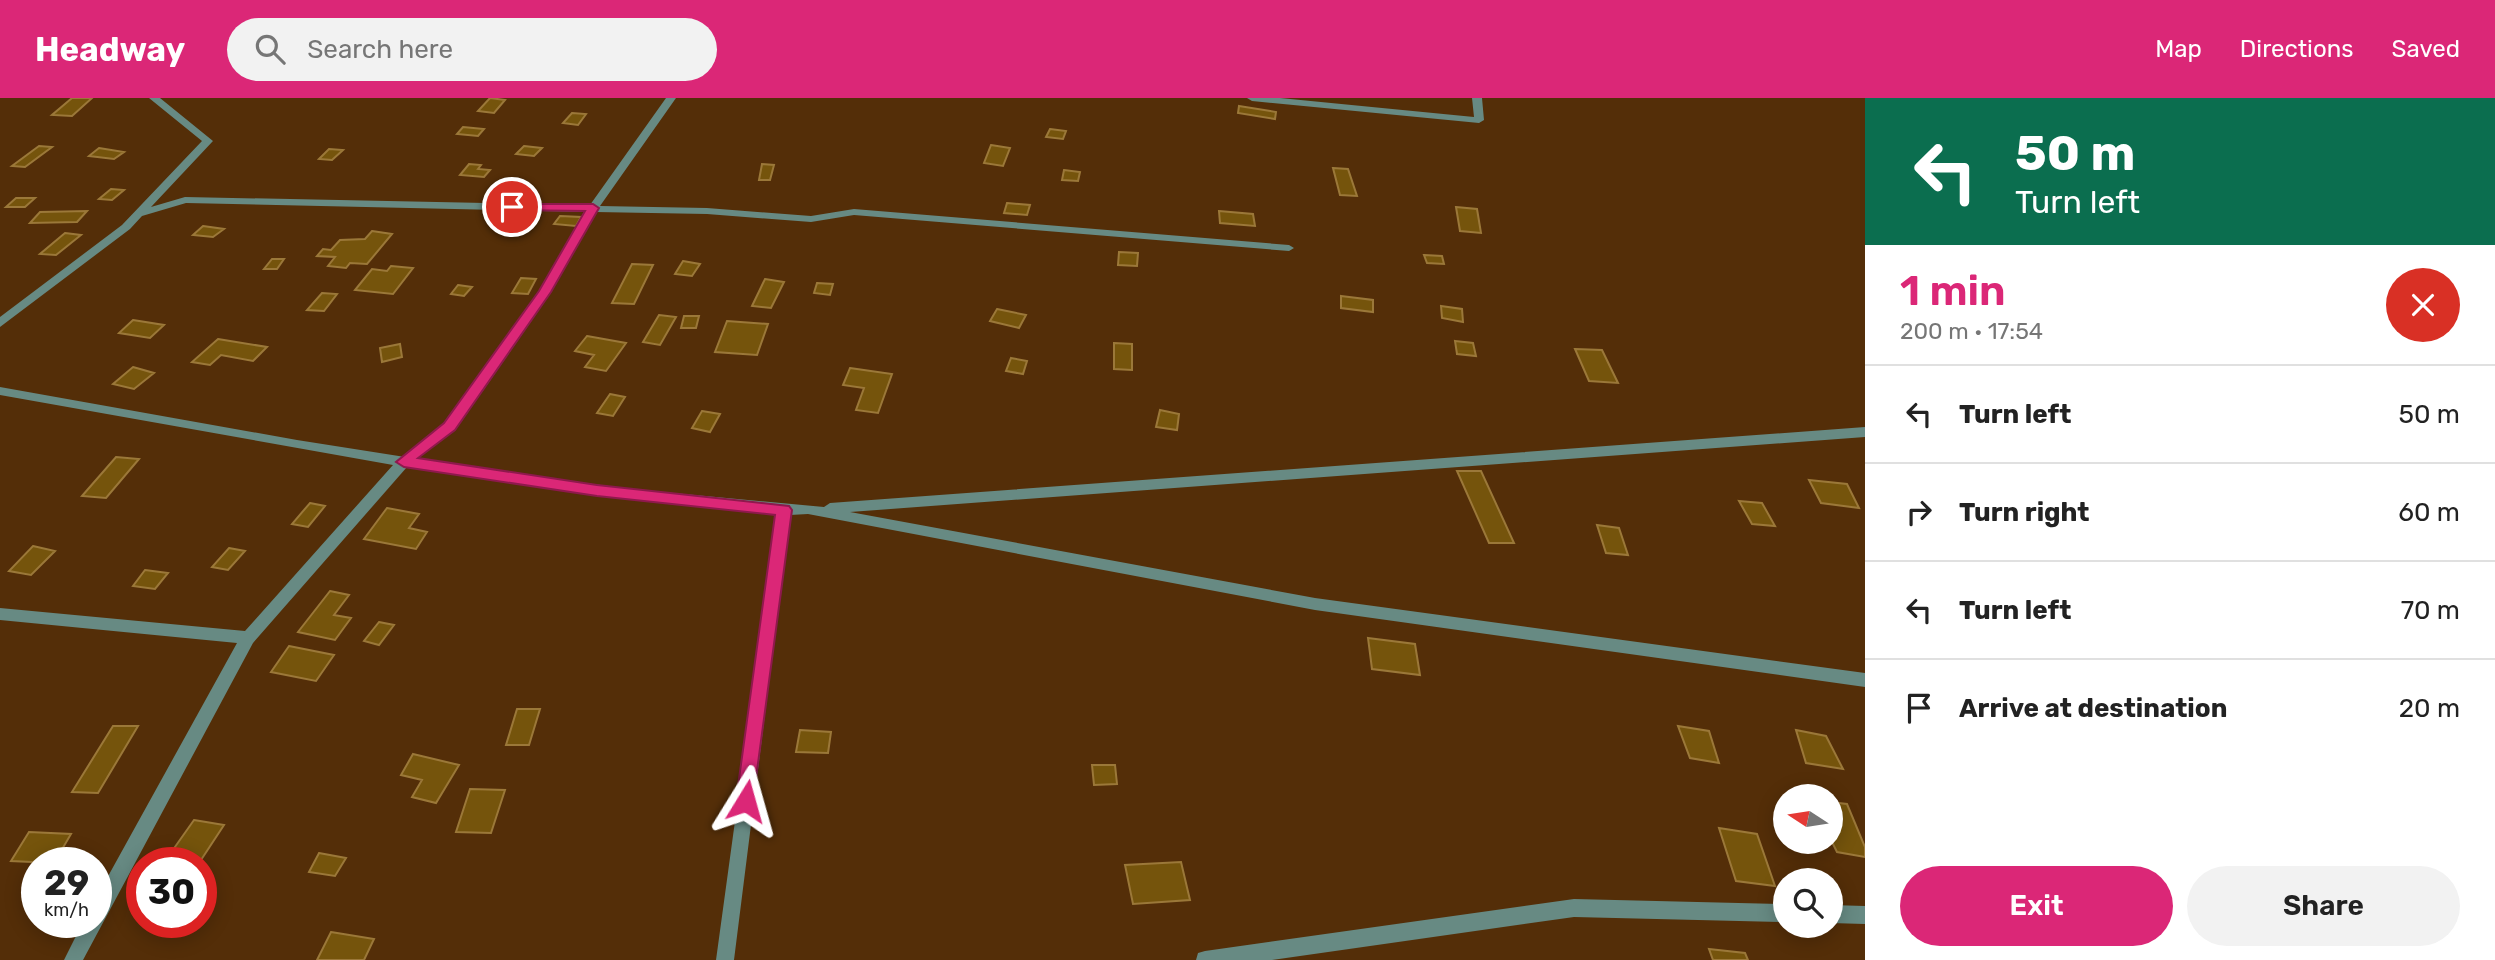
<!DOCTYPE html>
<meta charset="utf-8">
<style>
:root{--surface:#fff;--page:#f2f2f2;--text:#222;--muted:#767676;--line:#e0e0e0;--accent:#db2777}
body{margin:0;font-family:Rubik,sans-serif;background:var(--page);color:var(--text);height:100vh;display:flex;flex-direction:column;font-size:26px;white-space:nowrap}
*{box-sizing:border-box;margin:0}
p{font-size:23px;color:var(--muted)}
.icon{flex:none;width:38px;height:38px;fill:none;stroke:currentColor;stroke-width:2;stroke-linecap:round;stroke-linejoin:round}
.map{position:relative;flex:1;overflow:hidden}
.side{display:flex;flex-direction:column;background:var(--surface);width:630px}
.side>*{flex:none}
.guide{background:#0b6e4f;color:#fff;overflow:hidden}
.needle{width:46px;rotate:282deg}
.buttons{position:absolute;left:1773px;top:686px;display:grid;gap:14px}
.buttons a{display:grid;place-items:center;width:70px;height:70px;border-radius:50%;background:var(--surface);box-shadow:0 4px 18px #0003;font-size:35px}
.speed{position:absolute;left:21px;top:749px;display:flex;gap:14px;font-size:35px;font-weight:700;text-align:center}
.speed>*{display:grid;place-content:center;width:91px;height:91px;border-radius:50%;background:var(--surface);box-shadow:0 4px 18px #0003;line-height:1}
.speed small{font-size:18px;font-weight:400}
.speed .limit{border:10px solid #d22;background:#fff;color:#111}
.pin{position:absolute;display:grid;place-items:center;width:60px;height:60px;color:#fff;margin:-30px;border:4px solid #fff;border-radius:50%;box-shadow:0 2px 7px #0007}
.me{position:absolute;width:77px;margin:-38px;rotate:8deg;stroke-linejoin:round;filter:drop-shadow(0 0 5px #0008)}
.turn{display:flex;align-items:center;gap:24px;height:147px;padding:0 35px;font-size:32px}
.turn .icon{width:91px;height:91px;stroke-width:2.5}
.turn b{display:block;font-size:49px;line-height:60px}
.round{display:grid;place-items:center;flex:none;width:74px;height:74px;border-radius:37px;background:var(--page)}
.summary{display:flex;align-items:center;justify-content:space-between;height:119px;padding:0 35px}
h1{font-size:42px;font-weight:600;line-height:52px;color:var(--accent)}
.button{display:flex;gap:14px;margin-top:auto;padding:14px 35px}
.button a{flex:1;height:80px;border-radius:42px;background:var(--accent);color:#fff;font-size:28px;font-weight:600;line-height:80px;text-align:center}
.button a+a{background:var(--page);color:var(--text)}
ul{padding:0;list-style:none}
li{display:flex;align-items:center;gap:21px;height:98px;padding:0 35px;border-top:2px solid var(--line)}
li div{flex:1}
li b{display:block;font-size:26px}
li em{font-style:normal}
header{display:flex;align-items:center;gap:42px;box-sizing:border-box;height:98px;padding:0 35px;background:var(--accent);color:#fff}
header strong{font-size:33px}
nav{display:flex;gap:38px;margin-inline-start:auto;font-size:24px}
.search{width:490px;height:63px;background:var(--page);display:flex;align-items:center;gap:18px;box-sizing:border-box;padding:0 24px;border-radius:38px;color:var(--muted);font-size:26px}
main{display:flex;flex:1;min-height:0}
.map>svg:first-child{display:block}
.building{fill:#75540c;stroke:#9b7839;stroke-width:2}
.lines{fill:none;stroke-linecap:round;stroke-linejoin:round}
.lane{fill:#678a83;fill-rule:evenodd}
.street{fill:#678a83;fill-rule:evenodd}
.route{fill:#db2777;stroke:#8e194d;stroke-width:2}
</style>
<header>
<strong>Headway</strong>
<div class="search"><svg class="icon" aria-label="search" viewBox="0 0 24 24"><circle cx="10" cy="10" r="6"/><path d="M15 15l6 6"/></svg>Search here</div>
<nav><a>Map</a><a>Directions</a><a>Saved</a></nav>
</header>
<main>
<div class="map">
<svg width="1865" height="862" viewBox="0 0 1865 862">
<rect width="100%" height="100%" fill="#542e08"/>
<path class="building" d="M72,0H92L72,18L52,17Z
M490,0L505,2L494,15L478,13Z
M1239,8L1276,14L1275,21L1238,15Z
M572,15L586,16L578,27L563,25Z
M463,29L484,31L478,38L457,36Z
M1050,31L1066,33L1063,41L1046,39Z
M991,47L1010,50L1003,68L984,65Z
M39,48L52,49L25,69L12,68Z
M524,48L542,50L534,58L516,56Z
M99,50L124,54L114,61L89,58Z
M329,51L343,52L332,62L319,61Z
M469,66L481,67L478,71L490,72L484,79L460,77Z
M762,66L774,67L770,82H759Z
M1333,70L1348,71L1357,98L1340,97Z
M1064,72L1080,74L1078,83L1062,82Z
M111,91L124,92L112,102L99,101Z
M16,100H35L25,109H6Z
M1007,105L1030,107L1027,117L1004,115Z
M1456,109L1477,111L1481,135L1460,133Z
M87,113L77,124L30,125L40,114Z
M1219,113L1253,116L1255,128L1220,125Z
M560,118L581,119L576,128L554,126Z
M203,128L224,131L213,139L193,137Z
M372,133L392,136L367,166L350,165L346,170L328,168L335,159L317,158L323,151L331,152L340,142L365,141Z
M65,135L81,137L56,157L40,156Z
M1119,154L1138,155L1137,168L1118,167Z
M1424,157L1442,158L1444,166L1427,165Z
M272,161H284L277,171H264Z
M683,163L700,166L692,178L675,176Z
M632,166L653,167L634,206L612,205Z
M391,168L413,170L393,196L355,192L372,171L387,173Z
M521,180L536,181L528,196L512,195Z
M765,181L784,184L771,210L752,208Z
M817,185L833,186L830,197L814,195Z
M458,187L472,189L464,198L451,196Z
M322,195L337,196L324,213L307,212Z
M1341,198L1373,202V214L1341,210Z
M1441,208L1462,211L1463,224L1442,220Z
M997,211L1026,217L1019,230L990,223Z
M659,217L676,219L660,247L643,244Z
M684,218H699L696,230H681Z
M133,222L164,227L150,240L119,235Z
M727,223L768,226L757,257L715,254Z
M587,238L626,245L606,273L585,269L594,257L575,253Z
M218,241L267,249L253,263L221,257L210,267L192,264Z
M1455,243L1473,245L1476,258L1457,256Z
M1114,245L1132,246V272L1114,271Z
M400,246L402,259L382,264L380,250Z
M1575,251L1602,252L1618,285L1589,283Z
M1011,260L1027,263L1023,276L1006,273Z
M133,269L154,275L134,291L113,286Z
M850,270L892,276L878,315L856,312L864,290L843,287Z
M610,296L625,299L613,318L597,315Z
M1160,312L1179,316L1177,332L1156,329Z
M702,313L720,316L710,334L692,330Z
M116,359L139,361L106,400L82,398Z
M1457,373H1481L1514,445H1489Z
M1809,382L1847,386L1859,410L1821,405Z
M1739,403L1762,405L1775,428L1752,426Z
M310,405L325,408L308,429L292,426Z
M387,410L419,416L409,430L427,434L416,451L364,441Z
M1597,427L1619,430L1628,457L1606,455Z
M33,448L55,453L31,477L9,473Z
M229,450L245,453L228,472L212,469Z
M145,472L168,475L155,491L133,488Z
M330,493L349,497L334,517L351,520L335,542L298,534Z
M379,524L394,527L379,547L364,543Z
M1368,540L1415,546L1420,577L1372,571Z
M289,548L334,557L316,583L271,574Z
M517,611H540L529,647H506Z
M113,628H138L98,695L72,694Z
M1678,628L1709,633L1719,665L1690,660Z
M800,632L831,634L828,655L796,654Z
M1796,632L1826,638L1843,671L1806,665Z
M413,656L459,667L436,705L412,699L422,682L401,677Z
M1092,667H1115L1117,686L1094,687Z
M470,691L505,692L491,735L456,734Z
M1830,704L1847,706L1865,749V759L1837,754L1830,740Z
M194,722L224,727L199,765L165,763Z
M1719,730L1757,736L1775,788L1736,783Z
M29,734L71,736L54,765L11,763Z
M319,755L346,760L335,778L309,774Z
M1181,764L1190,802L1133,806L1125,767Z
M331,834L374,841L364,862H317Z
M1709,851L1745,855L1748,862H1713Z"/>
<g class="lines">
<path class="lane" d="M149,0H160L213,43L151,109L185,99L590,107L666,0H676L600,108L707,110L811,118L854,111L1289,147L1294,150L1289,153L854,117L811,124L707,116L596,114L551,194L489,284L454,331L404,369L399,367L397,364L399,361L444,325L481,278L540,193L586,114L186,105L142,118L130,131L0,229V219L122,127L202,43Z
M1247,0H1280L1474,19L1472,0H1482L1484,22L1479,25L1252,3Z"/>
<path class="street" d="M0,289L297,342L520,377L641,392L824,409L830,405L1865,329V339L850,414L1315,500L1865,575V589L1315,512L808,416L790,417L734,862H716L777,416L594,397L407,369L253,545L83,862H64L83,824H96V800L237,545L0,522V510L245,533L393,367L0,297Z
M1574,801L1785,806V824L1574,819L1272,862H1196L1198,855L1205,853Z
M1830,807L1865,808V826L1830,825Z"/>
</g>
<path class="route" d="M512,106H593L599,110L551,194L455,332L418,360L597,387L789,408L792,412L752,710L746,712L739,710L736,703L775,417L597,398L404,369L396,364L444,325L539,193L585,113L508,112L506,109Z"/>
</svg>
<div class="buttons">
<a><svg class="needle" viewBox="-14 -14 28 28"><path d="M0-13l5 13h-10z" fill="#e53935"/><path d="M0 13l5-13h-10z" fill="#767676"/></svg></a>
<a><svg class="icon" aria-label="search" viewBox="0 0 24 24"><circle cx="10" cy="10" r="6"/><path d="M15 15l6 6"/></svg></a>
</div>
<div class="speed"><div>29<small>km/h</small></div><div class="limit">30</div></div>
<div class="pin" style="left:512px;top:109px;background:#d93025"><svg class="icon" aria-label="arrive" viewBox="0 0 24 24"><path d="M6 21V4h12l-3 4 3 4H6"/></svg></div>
<svg class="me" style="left:746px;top:703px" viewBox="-20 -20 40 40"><path d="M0-17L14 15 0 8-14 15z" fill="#db2777" stroke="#fff" stroke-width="4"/></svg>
</div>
<section class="side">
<div class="guide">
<div class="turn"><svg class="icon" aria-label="left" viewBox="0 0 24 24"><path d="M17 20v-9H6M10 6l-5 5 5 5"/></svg><div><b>50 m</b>Turn left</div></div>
</div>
<div class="summary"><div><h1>1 min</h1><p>200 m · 17:54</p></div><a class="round" style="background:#d93025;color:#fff"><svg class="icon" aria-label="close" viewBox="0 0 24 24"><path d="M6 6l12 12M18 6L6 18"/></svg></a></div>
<ul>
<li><svg class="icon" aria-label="left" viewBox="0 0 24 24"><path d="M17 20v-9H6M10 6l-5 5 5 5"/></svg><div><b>Turn left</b></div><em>50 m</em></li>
<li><svg class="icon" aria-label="right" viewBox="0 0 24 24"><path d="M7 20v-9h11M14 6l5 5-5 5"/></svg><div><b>Turn right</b></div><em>60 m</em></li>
<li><svg class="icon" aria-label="left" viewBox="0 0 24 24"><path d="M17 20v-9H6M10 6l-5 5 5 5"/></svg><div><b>Turn left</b></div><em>70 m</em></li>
<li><svg class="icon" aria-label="arrive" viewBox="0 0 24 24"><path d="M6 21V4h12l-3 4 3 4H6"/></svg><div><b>Arrive at destination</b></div><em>20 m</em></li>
</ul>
<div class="button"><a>Exit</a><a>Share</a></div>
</section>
</main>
